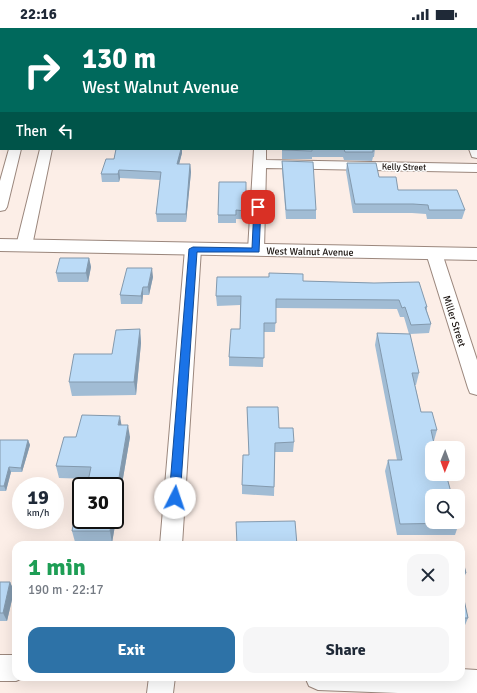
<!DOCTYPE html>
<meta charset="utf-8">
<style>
:root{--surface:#fff;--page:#f6f6f7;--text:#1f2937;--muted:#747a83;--accent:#2d72a7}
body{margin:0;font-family:Signika,sans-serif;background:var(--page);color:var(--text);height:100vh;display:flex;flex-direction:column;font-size:15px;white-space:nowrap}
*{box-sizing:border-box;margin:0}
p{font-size:13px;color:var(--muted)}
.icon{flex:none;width:22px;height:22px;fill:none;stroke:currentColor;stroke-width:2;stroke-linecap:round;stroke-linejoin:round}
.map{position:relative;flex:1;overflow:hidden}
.panel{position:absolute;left:12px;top:513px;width:453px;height:140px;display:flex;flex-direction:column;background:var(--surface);border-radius:12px;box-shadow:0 4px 16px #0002}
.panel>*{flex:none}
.guide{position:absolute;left:0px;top:0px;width:477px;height:122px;box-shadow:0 4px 16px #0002;background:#00695c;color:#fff;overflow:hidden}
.needle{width:26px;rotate:181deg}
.fabs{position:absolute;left:425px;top:413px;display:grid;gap:8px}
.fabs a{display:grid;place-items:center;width:40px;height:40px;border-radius:8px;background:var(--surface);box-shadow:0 4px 16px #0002;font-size:20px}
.speed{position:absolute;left:12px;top:449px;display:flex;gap:8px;font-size:20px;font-weight:700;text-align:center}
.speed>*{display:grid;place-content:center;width:52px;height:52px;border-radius:50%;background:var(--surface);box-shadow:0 4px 16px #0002;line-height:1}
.speed small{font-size:10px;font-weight:400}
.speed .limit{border:2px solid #111;border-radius:6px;background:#fff;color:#111}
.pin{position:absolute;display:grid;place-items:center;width:34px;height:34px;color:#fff;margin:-17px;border-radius:8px;box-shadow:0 2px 6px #0006}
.me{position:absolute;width:44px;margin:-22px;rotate:4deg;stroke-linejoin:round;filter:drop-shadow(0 0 3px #0008)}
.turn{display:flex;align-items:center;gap:14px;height:84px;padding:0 16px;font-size:18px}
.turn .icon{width:52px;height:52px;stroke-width:2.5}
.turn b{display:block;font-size:28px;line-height:34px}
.then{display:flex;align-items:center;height:38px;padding:0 16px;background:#0003;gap:8px;font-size:15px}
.round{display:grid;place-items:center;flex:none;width:42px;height:42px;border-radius:12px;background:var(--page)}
.head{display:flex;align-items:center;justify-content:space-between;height:68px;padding:0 16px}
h1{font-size:24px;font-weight:800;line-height:30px;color:#1e9e55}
.button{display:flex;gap:8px;margin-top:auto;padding:8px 16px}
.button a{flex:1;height:46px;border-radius:12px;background:var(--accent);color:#fff;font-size:16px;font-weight:800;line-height:46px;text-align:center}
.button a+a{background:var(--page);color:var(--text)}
.status{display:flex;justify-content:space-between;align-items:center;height:28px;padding:0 20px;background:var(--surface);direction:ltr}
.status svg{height:11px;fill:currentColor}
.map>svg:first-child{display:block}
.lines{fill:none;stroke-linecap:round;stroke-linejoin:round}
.minor-casing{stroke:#9b877d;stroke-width:2}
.primary-casing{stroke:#9b877d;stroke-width:2}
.minor{fill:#fff;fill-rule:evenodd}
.primary{fill:#fff;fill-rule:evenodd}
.wall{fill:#a1bcd4}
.shaded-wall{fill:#8399ad}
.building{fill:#bbdbf7;stroke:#8399ad}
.route{fill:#1a73e8;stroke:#114b97}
.labels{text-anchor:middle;stroke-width:3;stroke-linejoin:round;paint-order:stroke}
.far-street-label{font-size:9px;fill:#19120e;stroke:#fff}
.street-label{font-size:10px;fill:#19120e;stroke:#fff}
</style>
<div class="status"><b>22:16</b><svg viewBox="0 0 49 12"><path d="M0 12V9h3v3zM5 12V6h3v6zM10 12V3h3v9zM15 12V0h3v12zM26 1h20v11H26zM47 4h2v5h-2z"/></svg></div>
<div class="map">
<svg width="477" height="665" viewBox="0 0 477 665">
<rect width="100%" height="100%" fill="#fceee7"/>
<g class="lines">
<defs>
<path id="minor" d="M40,0H50L51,1H41Z
M150,0H160L161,1H151Z
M258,0H268V1H258Z
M476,117L477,118V130L472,129L469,121H476Z
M9,121H21L7,179L5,182L0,183V153Z
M40,121H52L32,218L29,221L24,223L19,221L16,218Z
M254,121H266V132L477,136V144L266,140L264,222L261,225L256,227L251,225L248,222Z
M193,216L198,218L201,221L182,517H160L185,221L188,218Z
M434,220L439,222L442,225L477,332V367L470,365L468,360L426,225L429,222Z
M0,627H16V649H25L16,653H0Z
M461,641L477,642V665H398L318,662L309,658L305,649H461Z
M149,649H175L173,665H147Z"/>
<path id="primary" d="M0,211L477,220V232L0,223Z"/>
</defs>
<use href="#minor" class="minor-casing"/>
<use href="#primary" class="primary-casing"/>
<use href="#minor" class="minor"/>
<use href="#primary" class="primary"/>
</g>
<path class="wall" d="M62,0H98V1H62Z
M476,7H477V59H476Z
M116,121H182V125L179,136H190L191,144L186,194H157L156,186L160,152L120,150L119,154H102L101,146L114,131Z
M282,121H375L374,129H373L372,133L344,132L343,129H312V131H282Z
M282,133L316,182V191H286L282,142Z
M347,135L398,162L465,182L462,191H427L426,186L412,185H353L346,143Z
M246,154V191H236V195H218V187Z
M89,230L91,239L88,254H58L56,245Z
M153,249L149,267H143L142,276H121L120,267Z
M303,253L374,255L427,279V283L431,296L429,305L410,306L419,345L416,357H415L421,384L437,402L432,420L459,495L455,507H397L385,443L388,432H397L375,317L377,305L409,306L404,289H400L397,281L276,280L275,304H264L263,339L229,338V329L240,301V277L217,278L216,268Z
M140,301L141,315L136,367L72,368L69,354L112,326Z
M247,379L279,400L294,414L293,424H275L274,468L242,466V457L249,427Z
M121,397L130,409L112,515L75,514L72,503L81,492L89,451L59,450L56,438L76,409Z
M0,412H28L30,417L22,444H11L6,463H0Z
M461,526L466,545L461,558Z
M0,554H10L14,563L7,593H0Z
M461,558L468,590L463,602H461Z"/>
<path class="shaded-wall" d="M1,43V54L0,56V45Z
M181,121H182V125L177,144V136Z
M190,136L191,144L186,194V186Z
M119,142L120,150L119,154L118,146Z
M89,230L91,239L88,254L86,245Z
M152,240L153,249L149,267L148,259Z
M143,259V267L142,276L141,268Z
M140,301L141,315L136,367L134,354Z
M120,388L122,400L118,397Z
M128,397L130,409L112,515L110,503L112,492H115V473Z
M28,412L30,417L22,444L21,440Z
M9,439L11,444L6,463L4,458Z
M10,554L14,563L7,593L3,585Z"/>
<path class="building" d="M73,0H95V1H72Z
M117,0H135L137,1H114Z
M295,0H313V1H295Z
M391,0H409L410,1H392Z
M476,7H477V52H476Z
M0,22H1V43L0,45Z
M116,121H181L177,136H190L186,186H156L161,144L119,142L118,146H101L106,131H114Z
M282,121H312V123L282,122Z
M344,121H373V124H345Z
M282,133L313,134L316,182H286Z
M347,135H376L379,149H396L398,162H457L465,182H429L428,177L413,176H355Z
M219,154H246V183L236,182V187H218Z
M60,230H89L86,245H56Z
M127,240H152L148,259H143L141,268L120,267Z
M269,245L303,246V253L374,255L419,254L427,279H425L431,296L411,297L405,279L402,280L399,272L276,271V295H264V330L229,329L231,301H240L241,268H216L217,249H269Z
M140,301L134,354H69L74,326H112L116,302Z
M377,305L410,306L419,345H412L421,384H432L437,402H431L435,420H432V446H446L452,468H432V494H458V491L459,495L400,496L388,432H402Z
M247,379H278L279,400H293L294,414L275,415L274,459L242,457L243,427H249Z
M82,387L120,388L118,397H128L115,473V458H87L91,439L56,438L64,409H76Z
M0,412H28L21,440L9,439L4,458H0Z
M75,486H81V492H112L110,503H72Z
M295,493L297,517H237L236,494Z
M461,526L466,545H461Z
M0,554H10L3,585H0Z
M461,558L468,590H461Z"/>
<path class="route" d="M258,177L261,179L259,224H197L180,470L179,473L175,475L171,473L169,470L189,221L193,219L252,220L254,179Z"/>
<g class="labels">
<g class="far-street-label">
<text transform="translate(404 139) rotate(1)" y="3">Kelly Street</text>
</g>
<g class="street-label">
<text transform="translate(310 223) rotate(1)" y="4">West Walnut Avenue</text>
<text transform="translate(455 293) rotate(72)" y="4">Miller Street</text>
</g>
</g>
</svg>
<div class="fabs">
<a><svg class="needle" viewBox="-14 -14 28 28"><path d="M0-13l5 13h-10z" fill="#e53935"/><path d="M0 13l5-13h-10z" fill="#747a83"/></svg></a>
<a><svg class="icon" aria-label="search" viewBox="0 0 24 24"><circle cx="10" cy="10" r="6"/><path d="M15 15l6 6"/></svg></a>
</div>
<div class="speed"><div>19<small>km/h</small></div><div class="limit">30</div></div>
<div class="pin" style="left:258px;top:179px;background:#d93025"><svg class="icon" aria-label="arrive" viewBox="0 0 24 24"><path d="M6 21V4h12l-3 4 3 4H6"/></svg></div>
<svg class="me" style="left:175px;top:470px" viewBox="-20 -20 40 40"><circle r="19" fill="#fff"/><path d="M0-13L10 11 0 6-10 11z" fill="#1a73e8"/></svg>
<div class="guide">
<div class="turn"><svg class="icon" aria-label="right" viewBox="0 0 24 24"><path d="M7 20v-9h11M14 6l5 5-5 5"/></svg><div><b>130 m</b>West Walnut Avenue</div></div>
<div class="then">Then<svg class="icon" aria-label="left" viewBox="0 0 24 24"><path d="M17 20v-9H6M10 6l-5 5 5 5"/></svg></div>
</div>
<section class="panel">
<div class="head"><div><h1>1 min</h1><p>190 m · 22:17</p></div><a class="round"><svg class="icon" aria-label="close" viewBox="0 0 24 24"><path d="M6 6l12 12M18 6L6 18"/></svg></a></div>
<div class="button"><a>Exit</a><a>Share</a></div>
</section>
</div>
